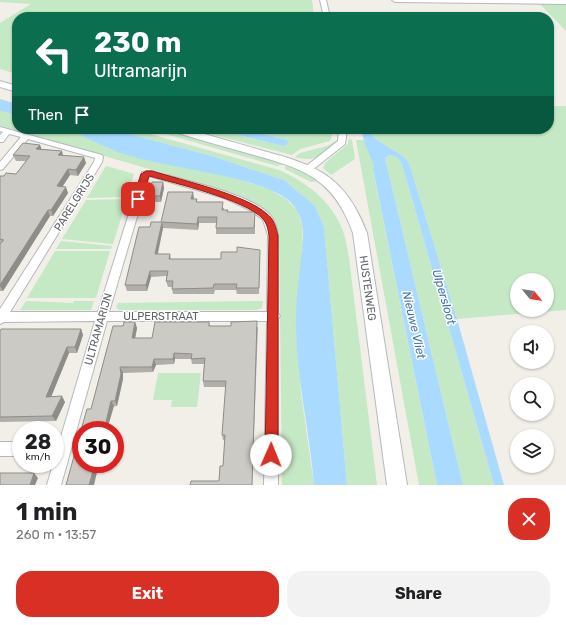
<!DOCTYPE html>
<meta charset="utf-8">
<style>
:root{--surface:#fff;--page:#f2f2f2;--text:#202124;--muted:#757577;--accent:#d93025}
body{margin:0;font-family:Rubik,sans-serif;background:var(--page);color:var(--text);height:100vh;display:flex;flex-direction:column;font-size:15px;white-space:nowrap}
*{box-sizing:border-box;margin:0}
p{font-size:13px;color:var(--muted)}
.icon{flex:none;width:22px;height:22px;fill:none;stroke:currentColor;stroke-width:2;stroke-linecap:round;stroke-linejoin:round}
.map{position:relative;height:485px;overflow:hidden}
.panel{display:flex;flex-direction:column;background:var(--surface);flex:1}
.panel>*{flex:none}
.hud{position:absolute;left:12px;top:12px;width:542px;height:122px;border-radius:16px;box-shadow:0 1px 3px #0004;background:#0b6e4f;color:#fff;overflow:hidden}
.needle{width:26px;rotate:120deg}
.controls{position:absolute;left:510px;top:273px;display:grid;gap:8px}
.controls a{display:grid;place-items:center;width:44px;height:44px;border-radius:50%;background:var(--surface);box-shadow:0 1px 3px #0004;font-size:20px}
.speed{position:absolute;left:12px;top:421px;display:flex;gap:8px;font-size:20px;font-weight:700;text-align:center}
.speed>*{display:grid;place-content:center;width:52px;height:52px;border-radius:50%;background:var(--surface);box-shadow:0 1px 3px #0004;line-height:1}
.speed small{font-size:10px;font-weight:400}
.speed .limit{border:6px solid #d22;background:#fff;color:#111}
.pin{position:absolute;display:grid;place-items:center;width:34px;height:34px;color:#fff;margin:-17px;border-radius:8px;box-shadow:0 2px 6px #0006}
.me{position:absolute;width:44px;margin:-22px;rotate:1deg;stroke-linejoin:round;filter:drop-shadow(0 0 3px #0008)}
.turn{display:flex;align-items:center;gap:14px;height:84px;padding:0 16px;font-size:18px}
.turn .icon{width:52px;height:52px;stroke-width:2.5}
.turn b{display:block;font-size:28px;line-height:34px}
.then{display:flex;align-items:center;height:38px;padding:0 16px;background:#0003;gap:8px;font-size:15px}
.round{display:grid;place-items:center;flex:none;width:42px;height:42px;border-radius:16px;background:var(--page)}
.overview{display:flex;align-items:center;justify-content:space-between;height:68px;padding:0 16px}
h1{font-size:24px;font-weight:700;line-height:30px}
.action{display:flex;gap:8px;margin-top:auto;padding:8px 16px}
.action a{flex:1;height:46px;border-radius:16px;background:var(--accent);color:#fff;font-size:16px;font-weight:700;line-height:46px;text-align:center}
.action a+a{background:var(--page);color:var(--text)}
.map>svg:first-child{display:block}
.green{fill:#c5e8c5;fill-rule:evenodd}
.water{fill:#aadaff}
.lines{fill:none;stroke-linecap:round;stroke-linejoin:round}
.street-casing{stroke:#b5b8bc;stroke-width:2}
.secondary-casing{stroke:#b6babf;stroke-width:2}
.street{fill:#fff;fill-rule:evenodd}
.secondary{fill:#fff;fill-rule:evenodd}
.wall{fill:#afaea9}
.shaded-wall{fill:#8f8d8a}
.building{fill:#cccac5;stroke:#8f8d8a}
.route{fill:#d93025;stroke:#8d1f18}
.labels{text-anchor:middle;stroke-width:3;stroke-linejoin:round;paint-order:stroke}
.street-label{font-size:11px;fill:#5f6368;stroke:#fff}
.water-label{font-size:12px;font-style:italic;fill:#4174aa;stroke:#fff}
</style>
<div class="map">
<svg width="566" height="485" viewBox="0 0 566 485">
<rect width="100%" height="100%" fill="#f1efe8"/>
<path class="green" d="M0,0H312L314,17H17V74L0,69V23L31,4L0,2Z
M539,3H566V31Z
M549,106H566V310L457,319L409,163C399,148 376,146 369,129H549ZM517,280H547V310H517Z
M0,111L17,115L18,129L17,131L0,126Z
M25,129H67L93,139L109,149L234,178L269,189L286,199L298,211L302,226L303,245L296,329L301,393L314,485H282L279,236C274,213 254,203 235,194L22,132Z
M111,129H132L279,170C306,182 332,201 343,231C346,239 347,249 349,258L377,485H347L324,227L315,206L284,180L215,157Z
M148,129H162L284,164L277,166Z
M190,129H216L283,146L287,140L241,129H331L332,135L330,141L300,149L292,155Z
M349,138L352,140L355,159L331,175L323,168L325,163L348,144Z
M339,139C329,155 313,163 295,157L300,153L327,146Z
M356,140H364L375,167L373,170L437,485H419Z
M389,155L398,158L402,164L494,485H463L385,158Z
M288,165L305,173L318,181L311,182L285,169V166Z
M106,166L134,174L127,197L87,198Z
M127,199L113,244L62,239L86,200Z
M61,241L112,246L111,249H56Z
M55,251H110L96,298H27Z
M26,301L73,303L74,301H94L91,310H20Z
M263,301L262,308L256,310H119L116,307L118,303Z
M158,373H201L197,407H171L172,400H153Z"/>
<path class="water" d="M0,99L17,104V115L0,111Z
M67,129H111L215,157L284,180L315,206L324,227L347,485H314C310,433 297,382 296,329C295,303 299,277 302,251C305,231 303,212 287,199C276,191 263,187 251,183C211,171 168,167 127,155C106,149 87,137 67,129Z
M216,129H241L287,140L288,144L283,146Z
M361,129H369C376,146 399,148 409,163L457,319L504,485H494L402,164L398,158L389,155L385,158L463,485H437L373,169L374,166L365,144Z"/>
<g class="lines">
<defs>
<path id="street" d="M320,0H326L330,17H324Z
M392,0H566V4L395,2Z
M0,127L102,155L103,157L102,162L10,312H98L142,172L152,171C181,180 250,193 270,215C275,221 277,228 278,235V313L280,316L278,319V485H264L267,321H107L61,485H47L53,464H55V457L95,321L4,322L0,324V309L94,162L95,158L28,139L3,169L0,170V162L21,137L9,134L3,142H0V135L3,132L0,131ZM149,176L224,198L252,211L263,220L268,235L267,312H109Z
M339,129H347L345,144L311,171H305L304,169L305,167L338,141Z
M0,442H21V456H0Z"/>
<path id="secondary" d="M0,81L17,86V92L0,87Z
M170,129H187C212,136 236,143 260,150C316,165 345,175 367,233L407,485H387L353,233C333,176 301,168 247,153C222,146 197,139 171,131Z"/>
</defs>
<use href="#street" class="street-casing"/>
<use href="#secondary" class="secondary-casing"/>
<use href="#street" class="street"/>
<use href="#secondary" class="secondary"/>
</g>
<path class="wall" d="M40,145L41,149L62,151L63,156L86,163L78,176L70,175L62,187L68,193L53,216H50L3,291H0V176H4L16,174L26,161H16L13,155Z
M163,182L164,188L161,202H150L148,196Z
M193,192V199H197V202L224,208V210H228V212L255,218V234H216V223H199L198,230L163,228L158,254H170L171,259H221L260,256L259,294H237L236,290H215L214,294H173L172,289V287H168L166,281L167,276L151,277L147,291H127L125,285L150,227L161,222Z
M135,322L137,328L135,338H152L209,322L210,326L258,327L252,485L219,481L223,466L225,440H223L222,435L226,387H204L203,381L204,364H192L191,359H175L174,364L156,365L153,372L123,373V379L117,406L91,409L123,326Z
M81,329L83,335L77,353H69L51,397L65,402L56,421L0,422V331Z"/>
<path class="shaded-wall" d="M40,145L42,150L36,149Z
M62,151L63,156L58,155Z
M84,157L86,163L78,176L76,170Z
M68,169L70,175L59,192L57,186Z
M163,182L164,188L161,202L160,196Z
M66,187L68,193L53,216L51,210Z
M193,192L194,198L192,205L191,199Z
M48,210L50,216L3,291L0,286V285Z
M198,217L199,223L198,230L197,224Z
M162,222L163,228L156,260L155,254Z
M150,271L151,277L147,291L146,285Z
M135,322L137,328L134,344L132,338Z
M81,329L83,335L77,353L75,347Z
M67,347L69,353L49,402L46,397Z
M174,353L175,359L174,364L173,359Z
M154,359L156,365L153,372L152,367Z
M120,367L123,373V379L117,406L115,401Z
M62,396L65,402L56,421L52,416Z
M111,401L114,406L107,430H104Z
M95,464H99L94,485H89Z
M34,473L38,478L35,485H30Z"/>
<path class="building" d="M23,143L40,145L36,149L62,151L58,155L84,157L76,170L68,169L57,186L66,187L51,210H48L0,285V244L4,240L0,239V176H4L6,173L16,174L30,156L13,155Z
M152,182H163L160,196H148Z
M168,192H193L191,199H197L196,202H223L222,210H228L227,212H255L254,228H216L217,217H198L197,224L162,222L155,254H170L169,259H221V252H237V247L260,250L259,288H236L237,284H214L213,288L172,289L173,281H166L168,271H150L146,285H125L139,227H150L151,222H161Z
M257,321L252,485H190L191,481H219L220,466H223L225,435H222L226,381H203L205,358L191,359L192,354L174,353L173,359H154L152,367H120L121,374L115,401H111L104,430H81L87,409H91L113,326H123L124,322H135L132,338H152L155,322H209V326H231V322Z
M1,329H81L75,347H67L46,397L62,396L52,416L0,417V331Z
M81,431V464H95L89,485H66Z
M0,473H34L30,485H0Z"/>
<path class="route" d="M146,171H152C181,180 247,195 267,214C274,219 276,227 278,236V455L276,459L271,461L267,459L265,455L269,236C268,229 267,223 262,218C245,200 175,183 149,176L142,199L138,201L135,200L133,199L141,174Z"/>
<g class="labels">
<g class="street-label">
<text transform="translate(74 202) rotate(-58)" y="4">PARELGRIJS</text>
<text transform="translate(368 288) rotate(82)" y="4">HUSTENWEG</text>
<text x="161" y="320">ULPERSTRAAT</text>
<text transform="translate(98 329) rotate(-74)" y="4">ULTRAMARIJN</text>
</g>
<g class="water-label">
<text transform="translate(444 297) rotate(74)" y="4">Ulpersloot</text>
<text transform="translate(414 325) rotate(77)" y="4">Nieuwe Vliet</text>
</g>
</g>
</svg>
<div class="controls">
<a><svg class="needle" viewBox="-14 -14 28 28"><path d="M0-13l5 13h-10z" fill="#e53935"/><path d="M0 13l5-13h-10z" fill="#757577"/></svg></a>
<a><svg class="icon" aria-label="sound" viewBox="0 0 24 24"><path d="M4 9h4l5-4v14l-5-4H4zM17 9q2 3 0 6"/></svg></a>
<a><svg class="icon" aria-label="search" viewBox="0 0 24 24"><circle cx="10" cy="10" r="6"/><path d="M15 15l6 6"/></svg></a>
<a><svg class="icon" aria-label="layers" viewBox="0 0 24 24"><path d="M12 4l9 5-9 5-9-5zM3 14l9 5 9-5"/></svg></a>
</div>
<div class="speed"><div>28<small>km/h</small></div><div class="limit">30</div></div>
<div class="pin" style="left:138px;top:199px;background:#d93025"><svg class="icon" aria-label="arrive" viewBox="0 0 24 24"><path d="M6 21V4h12l-3 4 3 4H6"/></svg></div>
<svg class="me" style="left:271px;top:455px" viewBox="-20 -20 40 40"><circle r="19" fill="#fff"/><path d="M0-13L10 11 0 6-10 11z" fill="#d93025"/></svg>
<div class="hud">
<div class="turn"><svg class="icon" aria-label="left" viewBox="0 0 24 24"><path d="M17 20v-9H6M10 6l-5 5 5 5"/></svg><div><b>230 m</b>Ultramarijn</div></div>
<div class="then">Then<svg class="icon" aria-label="arrive" viewBox="0 0 24 24"><path d="M6 21V4h12l-3 4 3 4H6"/></svg></div>
</div>
</div>
<section class="panel">
<div class="overview"><div><h1>1 min</h1><p>260 m · 13:57</p></div><a class="round" style="background:#d93025;color:#fff"><svg class="icon" aria-label="close" viewBox="0 0 24 24"><path d="M6 6l12 12M18 6L6 18"/></svg></a></div>
<div class="action"><a>Exit</a><a>Share</a></div>
</section>
